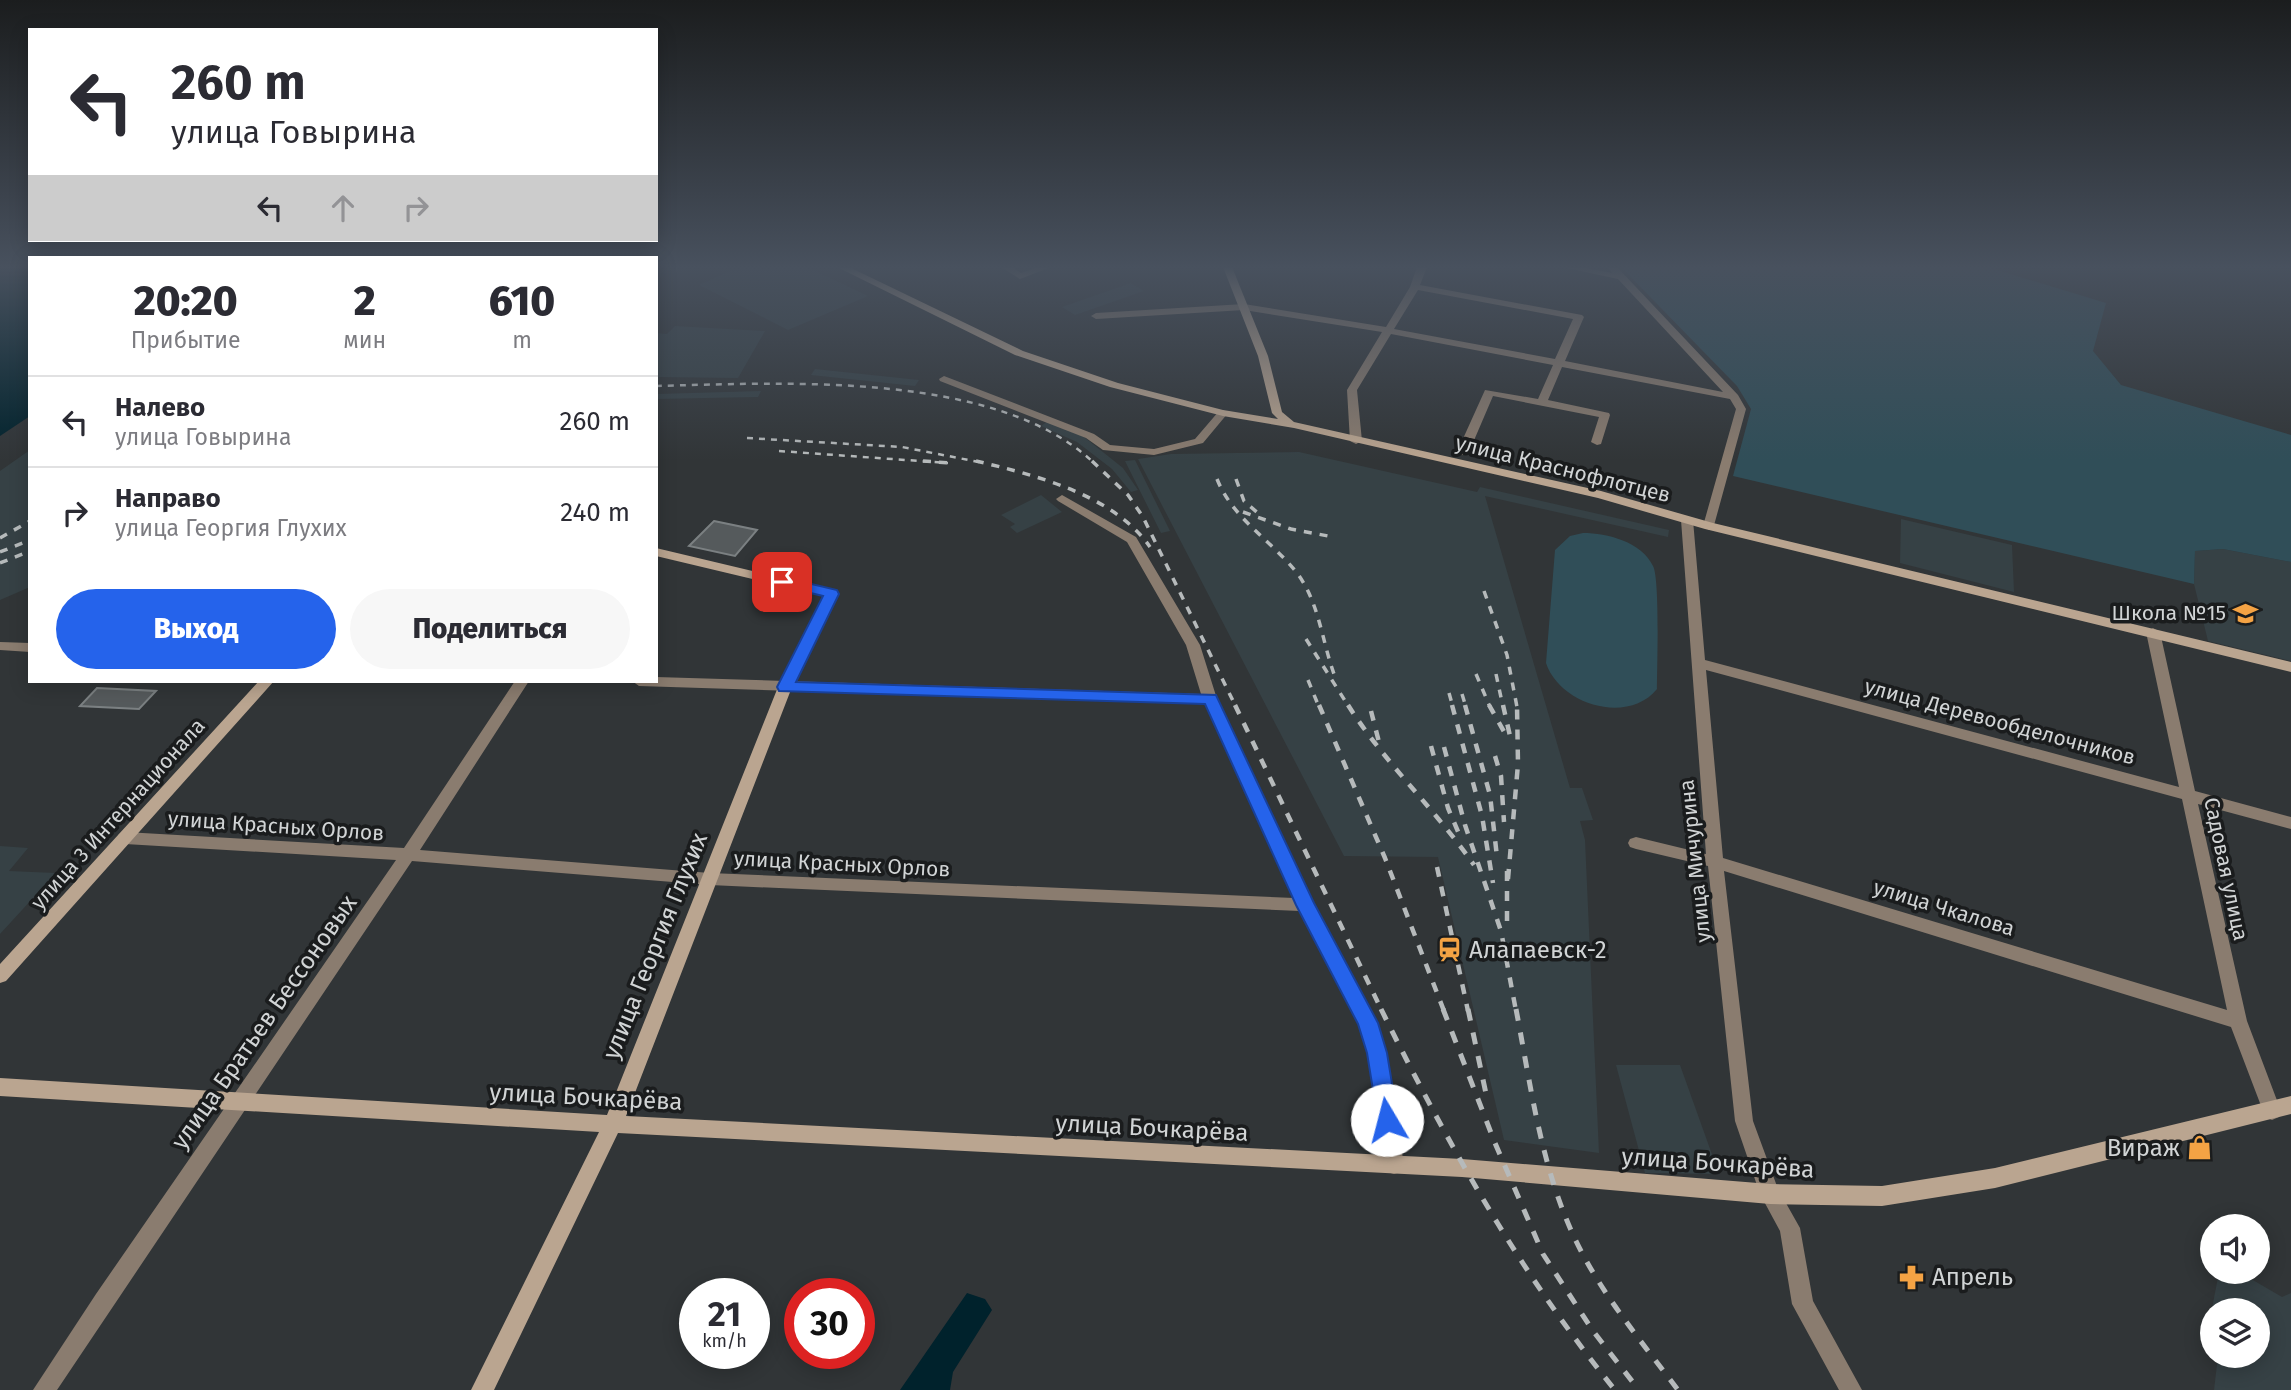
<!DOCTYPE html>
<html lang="ru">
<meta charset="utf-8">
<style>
:root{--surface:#fff;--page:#f7f7f7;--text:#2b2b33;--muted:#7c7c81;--line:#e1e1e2;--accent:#2563eb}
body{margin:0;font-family:"Fira Sans",sans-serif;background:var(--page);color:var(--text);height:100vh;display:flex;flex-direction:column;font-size:26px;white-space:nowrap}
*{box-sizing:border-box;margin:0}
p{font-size:23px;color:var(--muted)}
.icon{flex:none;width:38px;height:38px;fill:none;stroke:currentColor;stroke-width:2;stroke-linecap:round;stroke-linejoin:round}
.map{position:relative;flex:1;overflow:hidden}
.drawer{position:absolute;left:28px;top:256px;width:630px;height:427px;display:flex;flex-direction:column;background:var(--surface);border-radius:0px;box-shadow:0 4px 18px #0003}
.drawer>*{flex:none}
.hud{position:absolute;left:28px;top:28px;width:630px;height:214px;border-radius:0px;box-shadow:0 4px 18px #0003;background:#fff;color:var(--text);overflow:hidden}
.controls{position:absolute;left:2200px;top:1214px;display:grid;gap:14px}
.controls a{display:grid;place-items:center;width:70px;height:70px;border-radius:50%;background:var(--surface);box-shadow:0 4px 18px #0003;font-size:35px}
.speed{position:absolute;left:679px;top:1278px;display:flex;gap:14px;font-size:35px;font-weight:700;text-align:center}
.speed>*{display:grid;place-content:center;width:91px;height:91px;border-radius:50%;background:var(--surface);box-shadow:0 4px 18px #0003;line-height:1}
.speed small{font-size:18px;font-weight:400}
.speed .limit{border:10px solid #d22;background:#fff;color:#111}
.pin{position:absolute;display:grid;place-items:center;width:60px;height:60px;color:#fff;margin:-30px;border-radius:14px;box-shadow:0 4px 10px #0006}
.me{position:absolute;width:77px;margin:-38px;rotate:352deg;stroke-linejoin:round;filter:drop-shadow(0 0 5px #0008)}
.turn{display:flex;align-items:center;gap:24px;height:147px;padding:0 28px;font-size:32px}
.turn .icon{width:91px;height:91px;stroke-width:2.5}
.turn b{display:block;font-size:49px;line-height:60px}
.lanes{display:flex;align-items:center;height:66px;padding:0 28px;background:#0003;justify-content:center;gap:35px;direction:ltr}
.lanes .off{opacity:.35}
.eta{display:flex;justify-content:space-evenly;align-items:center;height:119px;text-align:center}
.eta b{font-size:42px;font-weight:800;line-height:49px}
.primary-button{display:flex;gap:14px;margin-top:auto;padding:14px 28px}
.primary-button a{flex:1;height:80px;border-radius:42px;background:var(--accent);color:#fff;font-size:28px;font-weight:800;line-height:80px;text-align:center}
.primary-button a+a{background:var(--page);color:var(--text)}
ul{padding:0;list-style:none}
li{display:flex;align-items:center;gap:21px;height:91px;padding:0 28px;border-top:2px solid var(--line)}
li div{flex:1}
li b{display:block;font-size:26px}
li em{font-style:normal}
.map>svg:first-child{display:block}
.built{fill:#364145}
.green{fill:#304e58}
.water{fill:#00222c}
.building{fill:#555a5c;stroke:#7b8082;stroke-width:2}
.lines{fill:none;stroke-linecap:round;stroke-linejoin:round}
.street{fill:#8a7c6f;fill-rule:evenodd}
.secondary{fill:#baa590;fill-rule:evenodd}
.rail-far3{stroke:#b6babb;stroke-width:2.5;stroke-dasharray:6 6;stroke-linecap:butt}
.rail-far2{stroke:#b6babb;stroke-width:3.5;stroke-dasharray:8 8;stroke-linecap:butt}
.rail-far1{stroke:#b6babb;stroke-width:4.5;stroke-dasharray:10 10;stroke-linecap:butt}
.rail{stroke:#b6babb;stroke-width:5;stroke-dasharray:12 12;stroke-linecap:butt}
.route{fill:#2563eb;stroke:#184099;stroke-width:2}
.labels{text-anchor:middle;stroke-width:7;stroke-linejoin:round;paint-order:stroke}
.street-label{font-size:21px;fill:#d1d4d5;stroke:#1a1c1d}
.poi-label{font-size:21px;fill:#d1d4d5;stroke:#1a1c1d;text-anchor:end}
.near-street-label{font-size:24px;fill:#d1d4d5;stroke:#1a1c1d}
.near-poi-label{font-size:24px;fill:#d1d4d5;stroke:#1a1c1d;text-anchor:start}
</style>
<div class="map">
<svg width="2291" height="1390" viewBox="0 0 2291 1390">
<rect width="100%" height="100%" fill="#313537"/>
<path class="built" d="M739,267H807L868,296L788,330L699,285Z
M1131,283L1144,291L1075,315L1062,307Z
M675,326L765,331L738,378L656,377V333L667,334Z
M815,369L919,380L915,386L811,375Z
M761,391L758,397L656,399V394Z
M1048,421L1084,437L1123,468L1138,490L1131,492L1112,469L1077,442L1041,426Z
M30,450V587L0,600V471Z
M1299,452L1477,492L1480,487L1669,530L1668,537L1485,496L1570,788H1582L1593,820L1580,821L1585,840L1599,1153L1504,1140L1438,857L1344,856L1138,459L1171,454Z
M1135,460L1170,531L1161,533L1125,461Z
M1041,495L1062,512L1017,533L1010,527L1015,524L1001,515Z
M1901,519L2012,545L2014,592L1900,563Z
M2223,549L2291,562V661L2208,641L2194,584L2195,551Z
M0,846L28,848L9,871L56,873L0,934Z
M1616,1065H1680L1719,1174L1645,1173Z
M2219,1272H2239L2282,1297L2291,1293V1390H2214L2218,1356H2258V1311H2212V1351L2205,1345Z"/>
<path class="green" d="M1621,267H1987L2106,303L2093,351L2121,385L2291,435V562L2223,549L2195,551L2194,584L1733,476L1751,409L1737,386Z
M1583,533C1607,533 1642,542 1653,566C1660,579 1657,668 1657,689C1628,725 1560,705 1546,663L1555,550L1570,536Z"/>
<path class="water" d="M0,267H30V416L0,436Z
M967,1293L985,1299L992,1310L953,1372L950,1390H900Z"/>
<path class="building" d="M714,521L757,530L735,556L689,546Z
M97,688L156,691L139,709L80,706Z"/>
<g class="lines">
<path class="street" d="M1001,267H1012L1021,273L1038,267H1051L1020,279Z
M1417,267H1427L1420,285L1582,315L1584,317L1565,361L1723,392L1618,279L1562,267H1581L1612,273L1608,267H1617L1738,395L1746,409L1713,529L1709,530L1703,526L1736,409L1730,399L1562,367L1548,400L1609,413L1610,415L1601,444L1597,445L1591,442L1599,417L1493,396L1469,452L1463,455L1457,452L1485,390L1538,399L1553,365L1391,334L1357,390L1362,441L1356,444L1350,441L1347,390L1382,332L1244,310L1096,319L1091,316L1096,313L1244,304L1386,327L1410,287ZM1418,290L1573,319L1555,359L1394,329Z
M944,376L1094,434L1110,445L1154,449L1195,439L1219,411L1223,410L1228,413L1203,443L1154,455L1103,450L1086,438L940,381L939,379Z
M1062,495L1136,537L1200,645L1217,699L1312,903L1376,1023L1386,1053L1404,1165L1401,1172L1394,1174L1387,1172L1384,1165L1368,1053L1359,1024L1300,911L710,885L412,861L57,1390H33L96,1294L396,860L125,844L119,842L117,838L119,834L125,832L404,848L515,681H529L420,850L710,873L1294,898L1205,704L639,686L632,681H656V677L1201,694L1186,645L1127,542L1058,501L1056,499Z
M1687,516L1693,520L1705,660L2179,787L2146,632L2153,628L2160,632L2195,791L2291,817V829L2198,804L2247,1021L2281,1111L2279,1117L2272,1120L2265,1117L2263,1111L2231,1027L1724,871L1753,1121L1778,1189L1800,1228L1813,1301L1862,1390H1839L1792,1304L1780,1231L1760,1194L1735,1121L1708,866L1636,849L1630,847L1628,843L1630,839L1636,837L1706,854L1681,520ZM1706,670L2182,799L2227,1010L1723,858Z
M0,642L30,643V652L0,650Z"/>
<path class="secondary" d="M837,267H849L1023,351L1118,383L1223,410L1278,419L1272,413L1258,356L1223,267H1232L1268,356L1282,412L1294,422L1601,491L1713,523L2291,662V672L1705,529L1598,498L1294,428L1223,416L1110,387L1015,355Z
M656,548L832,590L838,594L792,687L626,1116L1462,1159L1770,1184L1882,1186L1995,1168L2291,1096V1114L1995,1188L1882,1206L1770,1204L1462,1177L618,1133L494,1390H471L599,1132L0,1096V1078L607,1115L778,687L824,596L656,556Z
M259,681H274L6,981L0,983V964Z"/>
<path class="rail-far3" d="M656,386C782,383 996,370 1094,463
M747,438L902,447L984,463
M779,451L948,463"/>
<path class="rail-far2" d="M923,461L950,463
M976,461C1035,475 1114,495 1150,547
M1092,461L1128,495L1143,517L1236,707
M1217,479C1233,519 1271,540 1297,573C1319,602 1322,641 1334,674
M1236,479L1244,501L1259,514
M1243,512L1291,529L1328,536
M0,538L30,521
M0,552L30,540
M0,563L30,551
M1484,591L1507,655L1517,707
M1306,639L1349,707
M1476,674L1490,707
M1496,674L1503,707
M1308,680L1319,707
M1449,693L1453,707
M1462,694L1466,707"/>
<path class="rail-far1" d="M1235,705L1382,1011
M1319,705L1385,858L1444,1011
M1348,705C1384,762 1435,809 1474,865
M1452,705L1482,816L1493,883
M1465,705L1490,795L1497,857
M1489,705L1507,737
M1503,705L1510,736
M1371,711L1380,746
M1431,746L1448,808L1459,834
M1444,747L1465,825L1501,931L1516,1011
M1495,756L1501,776L1504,822
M1437,867L1468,1011
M1507,871V930
M1508,879L1518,764L1517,705"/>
<path class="rail" d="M1381,1009C1449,1146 1519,1272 1615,1390
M1443,1009L1495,1143L1543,1254L1593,1331L1639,1390
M1468,1009L1488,1103
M1516,1009C1531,1087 1541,1168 1576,1241C1602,1295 1642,1342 1678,1390"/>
</g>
<linearGradient id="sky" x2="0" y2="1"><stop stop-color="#1b1d1e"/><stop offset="0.58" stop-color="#48515e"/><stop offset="1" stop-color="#48515e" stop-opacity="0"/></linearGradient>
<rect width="2291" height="461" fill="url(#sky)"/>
<path class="route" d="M782,577L837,590L839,594L796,682L1216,695L1314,903L1378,1023L1387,1053L1398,1120L1395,1127L1387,1130L1379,1127L1367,1053L1358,1024L1296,905L1205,704L779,691L777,687L823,596L777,585L775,582Z"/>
<defs>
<symbol id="school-bare" viewBox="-9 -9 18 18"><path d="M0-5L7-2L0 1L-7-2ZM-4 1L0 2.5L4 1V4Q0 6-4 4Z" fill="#f4a344" stroke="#1a1c1d" stroke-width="2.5" paint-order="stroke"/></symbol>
<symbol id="station-bare" viewBox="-9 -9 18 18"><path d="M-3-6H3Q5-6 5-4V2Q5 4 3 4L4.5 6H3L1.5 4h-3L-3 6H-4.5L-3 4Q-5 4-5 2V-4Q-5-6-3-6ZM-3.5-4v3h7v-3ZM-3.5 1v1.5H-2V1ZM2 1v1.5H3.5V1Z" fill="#f4a344" stroke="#1a1c1d" stroke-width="2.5" paint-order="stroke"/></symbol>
<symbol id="shop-bare" viewBox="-9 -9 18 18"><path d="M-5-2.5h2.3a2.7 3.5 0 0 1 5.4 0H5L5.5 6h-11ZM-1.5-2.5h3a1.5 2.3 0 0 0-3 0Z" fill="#f4a344" stroke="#1a1c1d" stroke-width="2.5" paint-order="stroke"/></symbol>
<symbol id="pharmacy-bare" viewBox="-9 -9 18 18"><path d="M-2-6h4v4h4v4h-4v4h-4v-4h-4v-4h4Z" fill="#f4a344" stroke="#1a1c1d" stroke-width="2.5" paint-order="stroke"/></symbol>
</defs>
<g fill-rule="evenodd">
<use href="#school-bare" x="2228" y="596" width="35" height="35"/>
<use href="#station-bare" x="1432" y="932" width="35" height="35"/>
<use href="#shop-bare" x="2182" y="1130" width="35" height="35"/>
<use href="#pharmacy-bare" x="1894" y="1260" width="35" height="35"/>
</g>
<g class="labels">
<g class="street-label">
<text transform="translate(1563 469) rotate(14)" y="7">улица Краснофлотцев</text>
<text transform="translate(2000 722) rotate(15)" y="7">улица Деревообделочников</text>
<text transform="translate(118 814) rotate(-48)" y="7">улица 3 Интернационала</text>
<text transform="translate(276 826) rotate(4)" y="7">улица Красных Орлов</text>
<text transform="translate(1695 861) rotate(-96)" y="7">улица Мичурина</text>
<text transform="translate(842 864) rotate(3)" y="7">улица Красных Орлов</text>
<text transform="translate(2226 869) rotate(78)" y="7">Садовая улица</text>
<text transform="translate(1944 908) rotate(17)" y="7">улица Чкалова</text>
</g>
<g class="poi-label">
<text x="2226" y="620">Школа №15</text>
</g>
<g class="near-street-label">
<text transform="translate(655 946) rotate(-68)" y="8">улица Георгия Глухих</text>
<text transform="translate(264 1022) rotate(-55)" y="8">улица Братьев Бессоновых</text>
<text transform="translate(586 1097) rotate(3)" y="8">улица Бочкарёва</text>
<text transform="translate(1152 1128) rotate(3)" y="8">улица Бочкарёва</text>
<text transform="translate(1718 1163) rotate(4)" y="8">улица Бочкарёва</text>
</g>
<g class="near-poi-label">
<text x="1469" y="958">Алапаевск-2</text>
<text x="2180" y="1156" text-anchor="end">Вираж</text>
<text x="1932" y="1285">Апрель</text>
</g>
</g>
</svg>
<div class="controls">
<a><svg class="icon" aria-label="sound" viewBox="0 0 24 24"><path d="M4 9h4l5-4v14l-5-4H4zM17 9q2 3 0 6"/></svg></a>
<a><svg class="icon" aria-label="layers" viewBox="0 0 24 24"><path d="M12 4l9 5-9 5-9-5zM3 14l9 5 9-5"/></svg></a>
</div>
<div class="speed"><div>21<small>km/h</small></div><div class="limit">30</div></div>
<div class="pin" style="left:782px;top:582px;background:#d93025"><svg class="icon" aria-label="arrive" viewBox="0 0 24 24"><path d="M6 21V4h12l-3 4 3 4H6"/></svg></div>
<svg class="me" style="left:1387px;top:1120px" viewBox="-20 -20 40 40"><circle r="19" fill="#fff"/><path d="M0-13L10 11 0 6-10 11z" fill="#2563eb"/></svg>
<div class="hud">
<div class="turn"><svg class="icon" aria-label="left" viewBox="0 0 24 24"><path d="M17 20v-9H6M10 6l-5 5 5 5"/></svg><div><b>260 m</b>улица Говырина</div></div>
<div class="lanes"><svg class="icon" aria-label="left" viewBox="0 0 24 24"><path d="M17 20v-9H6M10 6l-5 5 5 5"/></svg><svg class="icon off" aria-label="ahead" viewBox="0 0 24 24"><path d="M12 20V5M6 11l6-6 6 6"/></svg><svg class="icon off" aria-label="right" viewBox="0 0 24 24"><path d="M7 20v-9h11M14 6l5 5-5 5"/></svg></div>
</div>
<section class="drawer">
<div class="eta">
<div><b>20:20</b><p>Прибытие</p></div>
<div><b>2</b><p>мин</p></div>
<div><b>610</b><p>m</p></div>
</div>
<ul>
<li><svg class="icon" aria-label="left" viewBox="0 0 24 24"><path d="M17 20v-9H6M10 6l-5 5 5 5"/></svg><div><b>Налево</b><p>улица Говырина</p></div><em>260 m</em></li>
<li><svg class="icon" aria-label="right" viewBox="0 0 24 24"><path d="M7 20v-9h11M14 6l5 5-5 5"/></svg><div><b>Направо</b><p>улица Георгия Глухих</p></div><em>240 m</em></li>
</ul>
<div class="primary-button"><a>Выход</a><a>Поделиться</a></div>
</section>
</div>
